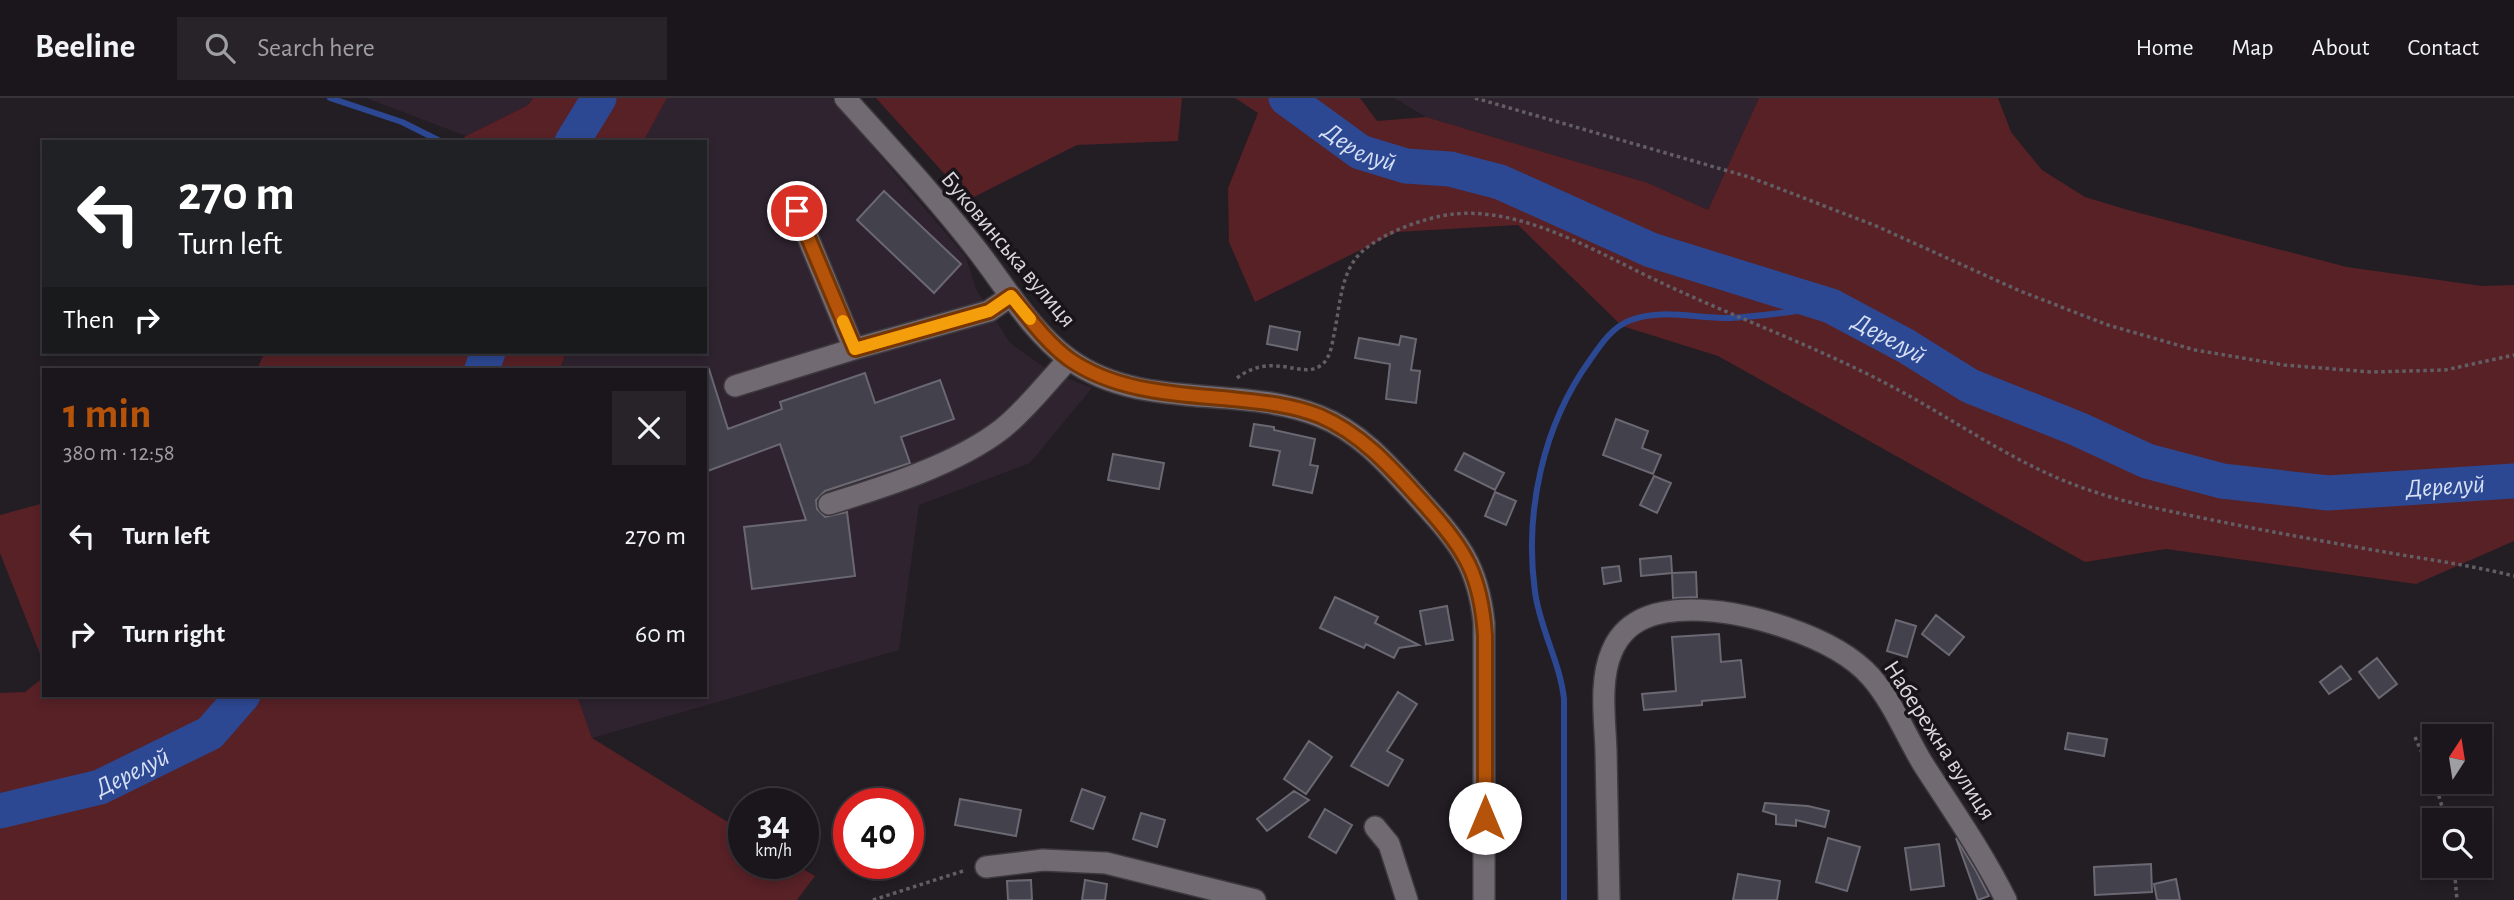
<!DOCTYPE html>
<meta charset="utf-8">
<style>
:root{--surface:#1a161b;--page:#272328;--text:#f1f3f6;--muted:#9f9fa3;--line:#38353a;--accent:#b45309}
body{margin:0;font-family:"Alegreya Sans",sans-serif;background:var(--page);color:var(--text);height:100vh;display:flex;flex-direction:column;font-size:26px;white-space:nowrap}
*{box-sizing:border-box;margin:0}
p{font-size:23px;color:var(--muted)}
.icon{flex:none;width:38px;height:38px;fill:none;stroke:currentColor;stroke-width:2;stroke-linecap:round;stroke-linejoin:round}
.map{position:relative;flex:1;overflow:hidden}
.panel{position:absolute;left:42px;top:270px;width:665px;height:329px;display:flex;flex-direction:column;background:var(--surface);border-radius:0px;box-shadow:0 4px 10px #0003,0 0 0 2px var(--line)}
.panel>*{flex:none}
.top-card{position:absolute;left:42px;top:42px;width:665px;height:214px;border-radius:0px;box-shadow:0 4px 10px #0003,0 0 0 2px var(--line);background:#202124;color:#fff;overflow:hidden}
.needle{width:46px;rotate:12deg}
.controls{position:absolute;left:2422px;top:626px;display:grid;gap:14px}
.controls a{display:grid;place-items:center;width:70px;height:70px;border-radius:0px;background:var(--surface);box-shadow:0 4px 10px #0003,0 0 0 2px var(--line);font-size:35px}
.speed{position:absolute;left:728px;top:690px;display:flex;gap:14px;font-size:35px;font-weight:700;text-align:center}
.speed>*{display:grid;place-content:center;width:91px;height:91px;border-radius:50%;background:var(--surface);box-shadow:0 4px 10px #0003,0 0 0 2px var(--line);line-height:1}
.speed small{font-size:18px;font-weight:400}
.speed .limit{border:10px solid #d22;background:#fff;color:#111}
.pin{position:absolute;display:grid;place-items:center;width:60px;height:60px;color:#fff;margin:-30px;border:4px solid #fff;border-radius:50%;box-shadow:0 2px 7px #0007}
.me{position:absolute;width:77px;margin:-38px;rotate:0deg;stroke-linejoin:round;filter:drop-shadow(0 0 5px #0008)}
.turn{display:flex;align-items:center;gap:24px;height:147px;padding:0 21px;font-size:32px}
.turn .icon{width:91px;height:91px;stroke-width:2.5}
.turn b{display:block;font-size:49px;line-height:60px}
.then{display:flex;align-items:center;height:66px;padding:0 21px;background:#0003;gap:14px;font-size:26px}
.round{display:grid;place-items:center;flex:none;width:74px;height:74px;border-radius:0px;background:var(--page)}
.headline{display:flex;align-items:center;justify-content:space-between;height:119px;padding:0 21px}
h1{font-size:42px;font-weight:600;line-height:52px;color:var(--accent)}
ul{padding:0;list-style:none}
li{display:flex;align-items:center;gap:21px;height:98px;padding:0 21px}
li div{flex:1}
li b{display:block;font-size:26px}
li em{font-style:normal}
header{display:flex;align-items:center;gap:42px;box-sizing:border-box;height:98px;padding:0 35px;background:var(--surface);border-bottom:2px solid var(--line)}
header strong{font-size:33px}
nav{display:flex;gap:38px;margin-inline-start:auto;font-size:24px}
.search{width:490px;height:63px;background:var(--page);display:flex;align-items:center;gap:18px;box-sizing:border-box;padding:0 24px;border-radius:0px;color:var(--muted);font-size:26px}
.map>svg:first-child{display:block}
.built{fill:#2e232f}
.green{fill:#572126}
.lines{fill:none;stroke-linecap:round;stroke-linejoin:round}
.stream{stroke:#2d4892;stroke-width:6}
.river{stroke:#2d4892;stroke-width:35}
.building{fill:#43414b;stroke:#6a6872;stroke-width:2}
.minor-casing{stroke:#3d393e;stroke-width:24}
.path{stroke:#635e64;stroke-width:3.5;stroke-dasharray:3.5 3.5;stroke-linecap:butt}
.minor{stroke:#716a72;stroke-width:21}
.route-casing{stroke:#753606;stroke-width:18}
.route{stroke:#b45309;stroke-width:12}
.slow{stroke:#f59e0b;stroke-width:12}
.labels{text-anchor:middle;stroke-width:7;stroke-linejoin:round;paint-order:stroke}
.street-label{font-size:24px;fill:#dad6db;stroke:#19141a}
.water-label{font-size:26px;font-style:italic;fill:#d6e0f5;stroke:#19141a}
</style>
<header>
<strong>Beeline</strong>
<div class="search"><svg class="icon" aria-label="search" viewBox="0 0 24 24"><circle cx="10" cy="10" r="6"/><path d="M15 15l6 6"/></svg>Search here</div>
<nav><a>Home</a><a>Map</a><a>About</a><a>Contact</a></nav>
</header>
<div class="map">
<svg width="2514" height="802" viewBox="0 0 2514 802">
<rect width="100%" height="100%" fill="#231d24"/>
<path class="built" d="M366,0H533L528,7L466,38Z
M667,0H831L966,159L976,191L1010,245L1050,273L1092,290L1030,365L919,407L899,552L592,640L577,597H705V271H560L566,254H705V44H643Z
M1394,0H1759L1708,112L1648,85L1426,19Z"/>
<path class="green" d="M533,0H667L643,44H459L466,38L528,7Z
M876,0H1182L1178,43L1077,47L968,102Z
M1235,0H1360L1377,23L1426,19L1648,85L1708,112L1759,0H1998L2011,34L2042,72L2085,99L2128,112L2347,169L2482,188L2514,187V443L2416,486L2166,451L2085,464L1718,258L1622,228L1518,127L1397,134L1255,204L1229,144L1228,90L1258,15Z
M265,254H566L560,271H257Z
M44,405V566L0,455V417Z
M44,579V597H577L592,640L744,734V765H793L815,778L797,802H0V595L25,594Z"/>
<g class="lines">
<path class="stream" d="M330,0L402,24L442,44
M1564,802V601C1560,564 1540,531 1535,494C1524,414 1543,327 1590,262C1601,246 1612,229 1631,222C1661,210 1699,221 1731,220C1765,218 1798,213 1831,208"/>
<g class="river">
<path id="s1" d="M1286,0L1360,54L1406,68L1450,71L1500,84L1651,152L1831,208L1906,248L1970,288L2078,331L2147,363L2222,383L2328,395L2514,383"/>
<path d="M572,44L599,0"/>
<path d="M482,271L488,254"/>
<path id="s2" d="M0,713L100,689L210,635L243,597"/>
</g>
</g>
<path class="building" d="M884,93L961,166L934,195L857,122Z
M1270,228L1300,234L1297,252L1267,246Z
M1401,238L1416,241L1411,272L1420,273L1416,305L1386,301L1390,266L1355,260L1359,240L1399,247Z
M709,271L728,331L782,311L780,304L865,275L875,305L940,282L954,321L901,339L910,365L825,393L816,402L817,411L825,419L847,414L855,478L752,491L744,429L806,422L780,346L705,374V272Z
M1616,321L1648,333L1642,350L1661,357L1653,376L1603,357Z
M1254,326L1274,329V332L1315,341L1310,367L1318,368L1312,395L1273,387L1280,353L1250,348Z
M1464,355L1504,375L1495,392L1455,372Z
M1113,356L1164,365L1159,391L1108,382Z
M1654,378L1671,385L1657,415L1640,407Z
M1495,394L1516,403L1506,427L1485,418Z
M1671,458L1672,475L1641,478L1640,461Z
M1619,468L1621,483L1604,486L1602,470Z
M1696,474L1697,499L1673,500L1672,475Z
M1335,499L1378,519L1375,525L1419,547L1399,550L1394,560L1366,546L1364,550L1320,530Z
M1447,508L1453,542L1426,546L1420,513Z
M1936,517L1964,539L1949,557L1922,536Z
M1896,522L1916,528L1907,559L1887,553Z
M1719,536L1721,564L1741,562L1745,599L1702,603V607L1644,612L1642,596L1676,593L1672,539Z
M2377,560L2397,586L2379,600L2359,574Z
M2341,568L2351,581L2329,596L2320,584Z
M1398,594L1417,606L1387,653L1403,662L1388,688L1351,668Z
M2068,635L2107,641L2104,658L2065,651Z
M1309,643L1332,659L1306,696L1284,681Z
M1082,691L1105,699L1093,731L1071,723Z
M1294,693L1309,702L1267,733L1257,721Z
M960,701L1021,712L1016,738L955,727Z
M1765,705L1808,708L1829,713L1825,729L1796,722V728L1776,726V717L1763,713Z
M1325,711L1352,727L1336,755L1309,739Z
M1141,715L1165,722L1157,749L1133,741Z
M1828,740L1860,749L1847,793L1816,784Z
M1956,740L1976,773L1989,798L1978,802Z
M1939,746L1944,788L1911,792L1905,750Z
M2151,766L2152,794L2095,797L2094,769Z
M1738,776L1780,783L1777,802H1733Z
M2176,781L2180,802H2157L2154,786Z
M1031,782L1032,802H1008L1007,783Z
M1085,782L1107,786L1105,802H1082Z"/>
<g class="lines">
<defs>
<path id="minor" d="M845,0C890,50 936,99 977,152C1005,188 1031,233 1069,261C1142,314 1239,286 1319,318C1361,334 1390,369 1420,402C1458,444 1478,466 1484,525V802
M797,113L854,251L989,213L1011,198
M735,288L854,251
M829,406C884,389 957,366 1002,331C1027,311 1047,284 1069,261
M1375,729L1389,746L1407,802
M986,769L1043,762L1106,765L1255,802
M1609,802C1608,752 1607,703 1606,653C1605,622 1599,582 1612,553C1626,520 1658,512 1691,512C1745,512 1835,538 1871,579C1893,604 1906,638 1923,666C1952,711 1982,754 2006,802"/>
</defs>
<use href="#minor" class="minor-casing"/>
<path class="path" d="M1475,0L1749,79L1874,127L2020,193L2108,227L2195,252L2284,267L2371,274L2445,272L2514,257
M1237,280C1272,253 1301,281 1320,268C1330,262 1332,247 1334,236C1339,214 1340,186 1352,166C1367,139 1424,119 1454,116C1526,109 1601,157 1664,186C1739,221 1817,249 1889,287C1958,323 2019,370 2095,394C2127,405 2160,411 2193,418C2255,431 2316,442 2379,453C2424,461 2470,467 2514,478
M2415,639L2434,683
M2435,684L2446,723
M2454,768L2457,802
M873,802L966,772"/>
<use href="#minor" class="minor"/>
</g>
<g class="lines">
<defs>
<path id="route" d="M797,113L855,251L989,213L1011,198C1029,220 1046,244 1069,261C1116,294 1177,296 1232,301C1262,304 1293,307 1320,318C1364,337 1394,373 1425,407C1465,452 1481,476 1485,538V720"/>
</defs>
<use href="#route" class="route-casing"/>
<use href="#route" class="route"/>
<path class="slow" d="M843,223L855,251L989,213L1011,198L1030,221"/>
</g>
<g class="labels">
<g class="street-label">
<text transform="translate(1009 151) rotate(50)" y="8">Буковинська вулиця</text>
<text transform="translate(1940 642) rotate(57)" y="8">Набережна вулиця</text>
</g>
<g class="water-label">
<text dy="9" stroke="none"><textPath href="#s1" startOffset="89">Дерелуй</textPath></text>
<text dy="9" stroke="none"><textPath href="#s1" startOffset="656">Дерелуй</textPath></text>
<text dy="9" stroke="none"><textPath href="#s1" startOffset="1244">Дерелуй</textPath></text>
<text dy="9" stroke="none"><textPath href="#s2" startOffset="138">Дерелуй</textPath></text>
</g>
</g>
</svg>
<div class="controls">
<a><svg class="needle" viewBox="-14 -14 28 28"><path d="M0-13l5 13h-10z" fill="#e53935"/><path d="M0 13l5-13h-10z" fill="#9f9fa3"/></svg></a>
<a><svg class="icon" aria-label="search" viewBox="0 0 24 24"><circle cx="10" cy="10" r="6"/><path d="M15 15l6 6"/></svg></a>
</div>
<div class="speed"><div>34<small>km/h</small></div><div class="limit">40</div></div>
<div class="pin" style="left:797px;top:113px;background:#d93025"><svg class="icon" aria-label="arrive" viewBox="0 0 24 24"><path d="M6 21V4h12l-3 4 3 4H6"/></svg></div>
<svg class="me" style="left:1485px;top:720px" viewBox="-20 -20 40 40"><circle r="19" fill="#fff"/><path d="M0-13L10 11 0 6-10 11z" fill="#b45309"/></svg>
<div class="top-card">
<div class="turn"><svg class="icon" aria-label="left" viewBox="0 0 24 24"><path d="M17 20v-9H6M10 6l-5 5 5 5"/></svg><div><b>270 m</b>Turn left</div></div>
<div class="then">Then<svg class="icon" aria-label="right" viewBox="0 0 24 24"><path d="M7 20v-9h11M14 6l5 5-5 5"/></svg></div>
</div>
<section class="panel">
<div class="headline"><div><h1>1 min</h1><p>380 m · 12:58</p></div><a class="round"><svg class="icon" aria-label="close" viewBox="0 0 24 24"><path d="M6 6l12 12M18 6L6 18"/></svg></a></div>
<ul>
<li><svg class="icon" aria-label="left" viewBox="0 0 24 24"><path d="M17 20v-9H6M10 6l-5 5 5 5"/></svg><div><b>Turn left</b></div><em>270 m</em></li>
<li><svg class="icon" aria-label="right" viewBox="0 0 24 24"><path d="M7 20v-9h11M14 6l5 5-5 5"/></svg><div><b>Turn right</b></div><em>60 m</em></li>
</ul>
</section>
</div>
